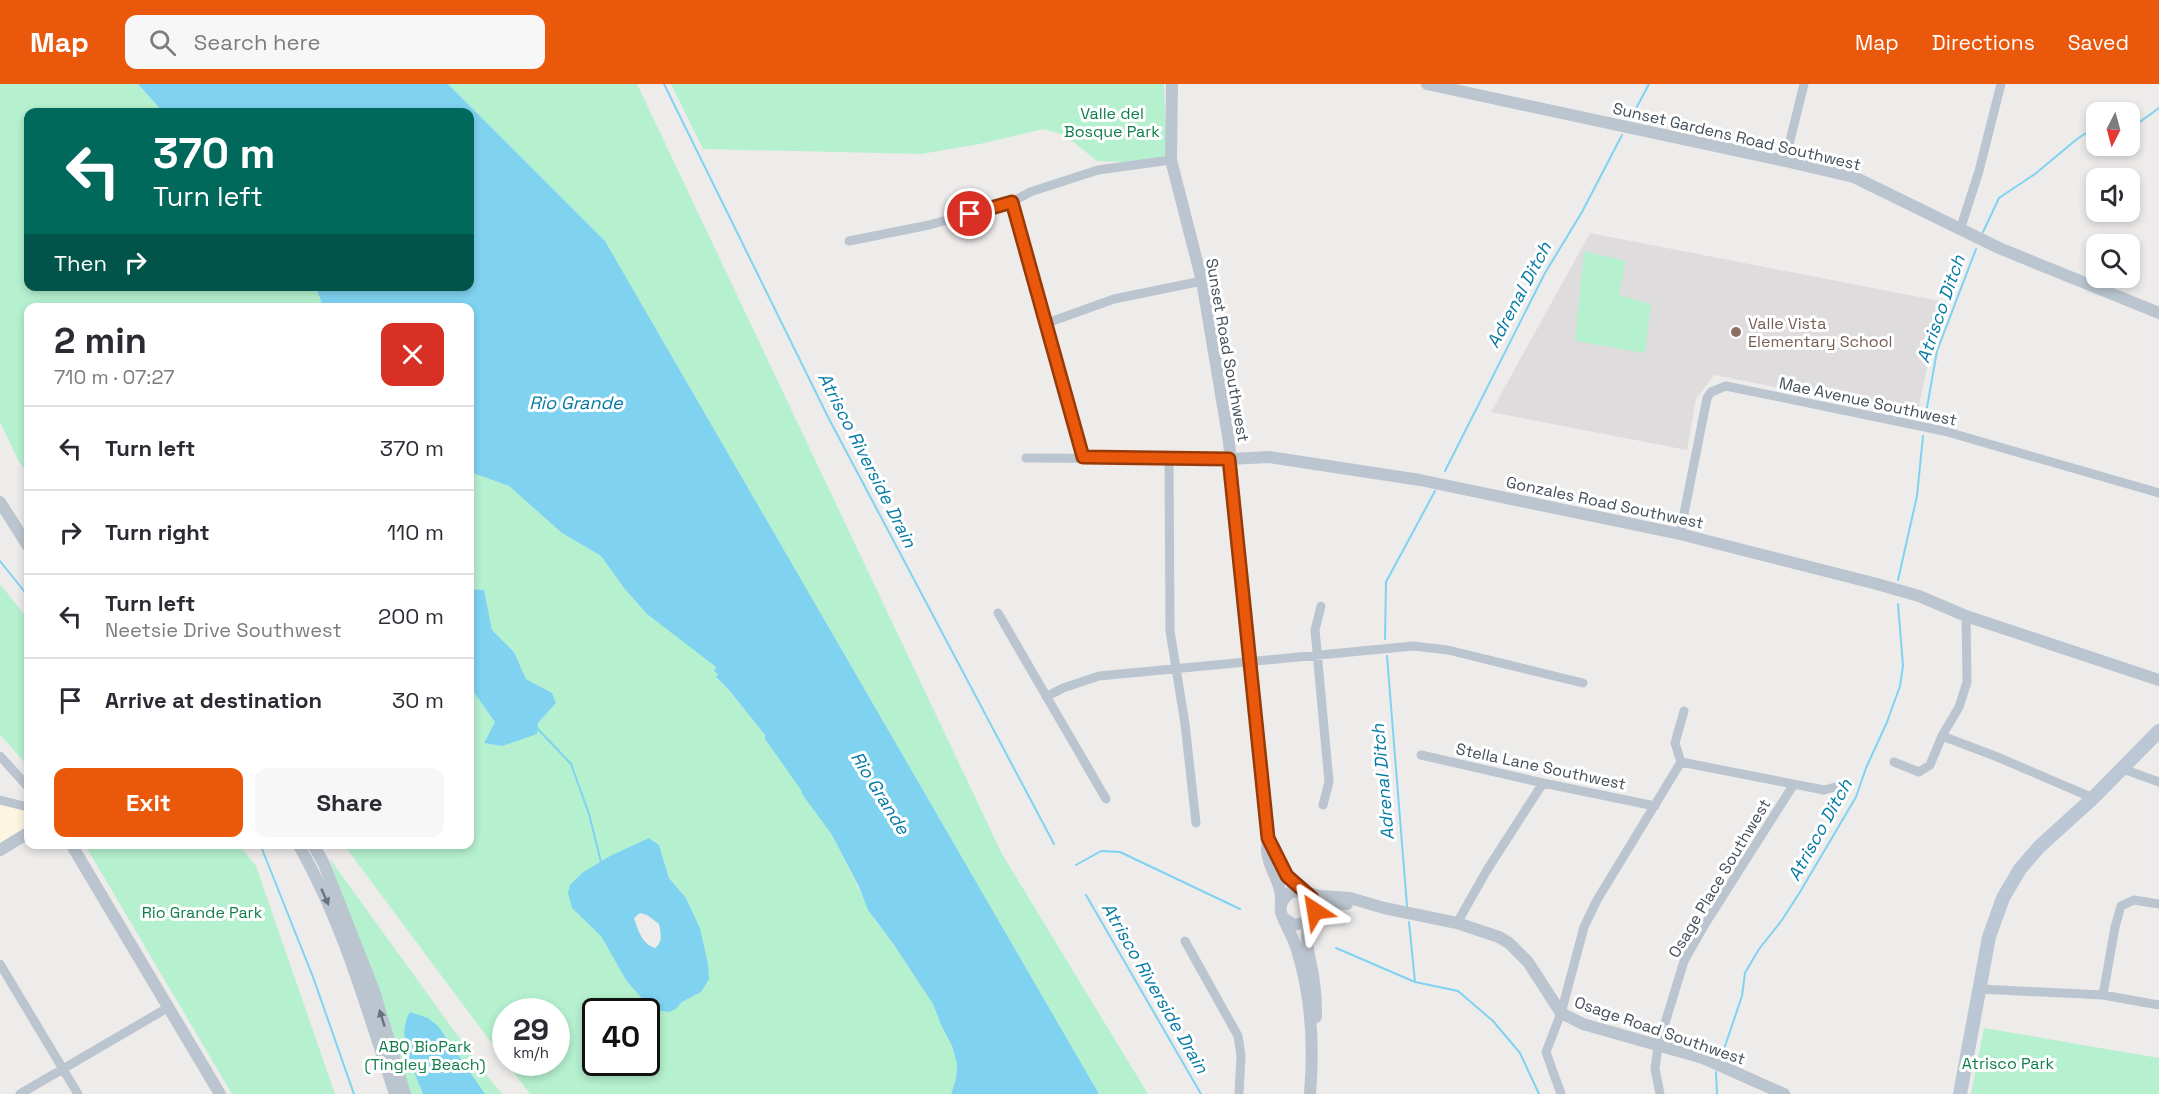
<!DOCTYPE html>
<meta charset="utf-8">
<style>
:root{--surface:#fff;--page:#f7f7f7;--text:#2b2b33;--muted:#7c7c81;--line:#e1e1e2;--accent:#ea580c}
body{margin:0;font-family:"Space Grotesk",sans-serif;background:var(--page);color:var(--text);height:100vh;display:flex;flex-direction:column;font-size:22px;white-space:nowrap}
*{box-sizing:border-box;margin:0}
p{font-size:20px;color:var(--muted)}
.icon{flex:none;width:33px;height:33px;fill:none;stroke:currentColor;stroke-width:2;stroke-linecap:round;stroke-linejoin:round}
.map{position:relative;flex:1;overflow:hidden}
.details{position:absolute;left:24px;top:219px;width:450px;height:546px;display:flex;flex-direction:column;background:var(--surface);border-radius:12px;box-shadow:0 3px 9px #0003}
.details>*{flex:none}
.banner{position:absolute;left:24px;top:24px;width:450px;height:183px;border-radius:12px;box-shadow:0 3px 9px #0003;background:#00695c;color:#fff;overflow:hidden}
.needle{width:39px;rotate:186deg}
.fabs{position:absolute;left:2086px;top:18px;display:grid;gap:12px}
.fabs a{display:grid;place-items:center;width:54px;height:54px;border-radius:12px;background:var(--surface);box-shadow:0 3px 9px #0003;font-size:30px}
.speed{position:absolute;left:492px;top:914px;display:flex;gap:12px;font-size:30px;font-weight:700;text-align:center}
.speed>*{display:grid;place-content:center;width:78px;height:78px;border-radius:50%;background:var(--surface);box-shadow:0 3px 9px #0003;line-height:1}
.speed small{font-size:15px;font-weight:400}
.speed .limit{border:3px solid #111;border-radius:9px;background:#fff;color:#111}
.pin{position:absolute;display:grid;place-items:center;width:51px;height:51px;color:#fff;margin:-26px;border:3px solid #fff;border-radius:50%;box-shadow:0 2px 6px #0007}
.me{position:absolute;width:66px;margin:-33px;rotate:327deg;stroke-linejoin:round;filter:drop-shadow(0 0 4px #0008)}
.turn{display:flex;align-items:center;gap:21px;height:126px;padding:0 30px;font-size:27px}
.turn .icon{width:78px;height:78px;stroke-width:2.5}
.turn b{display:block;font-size:42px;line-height:51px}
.then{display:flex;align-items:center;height:57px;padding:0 30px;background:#0003;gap:12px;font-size:22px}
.round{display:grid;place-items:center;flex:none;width:63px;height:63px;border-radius:12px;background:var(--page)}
.overview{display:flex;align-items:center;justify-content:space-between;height:102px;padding:0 30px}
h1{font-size:36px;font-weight:700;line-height:45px}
.cta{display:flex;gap:12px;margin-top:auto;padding:12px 30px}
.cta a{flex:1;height:69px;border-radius:12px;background:var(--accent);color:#fff;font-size:24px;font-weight:700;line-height:69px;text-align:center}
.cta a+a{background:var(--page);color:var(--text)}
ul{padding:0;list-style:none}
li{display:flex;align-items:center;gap:18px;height:84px;padding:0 30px;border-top:2px solid var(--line)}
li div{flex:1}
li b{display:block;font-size:22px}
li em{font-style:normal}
header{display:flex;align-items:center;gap:36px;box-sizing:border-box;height:84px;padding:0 30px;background:var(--accent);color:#fff}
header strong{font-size:28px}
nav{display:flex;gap:33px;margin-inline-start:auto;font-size:21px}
.search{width:420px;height:54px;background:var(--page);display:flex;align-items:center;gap:15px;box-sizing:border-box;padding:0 21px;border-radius:12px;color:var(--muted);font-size:22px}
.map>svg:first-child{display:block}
.commercial{fill:#fcf6e1}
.education{fill:#dfdcdd}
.green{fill:#b5f1cf;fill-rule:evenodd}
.water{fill:#7fd3f1;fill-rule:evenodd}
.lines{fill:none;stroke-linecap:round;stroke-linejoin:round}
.stream{stroke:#7fd3f1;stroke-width:2}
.minor{stroke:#bbc5cf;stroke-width:9}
.tertiary{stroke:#bbc5cf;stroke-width:12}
.secondary{stroke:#bcc7d6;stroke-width:14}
.oneway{fill:#67727d}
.route-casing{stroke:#983908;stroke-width:15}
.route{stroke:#ea580c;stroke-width:10}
.education-dot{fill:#8d6e63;stroke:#fff;stroke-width:2}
.labels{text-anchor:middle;stroke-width:6;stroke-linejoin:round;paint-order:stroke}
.park-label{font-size:16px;fill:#107e4c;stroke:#fff}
.street-label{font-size:16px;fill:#434e5a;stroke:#fff}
.education-label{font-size:16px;fill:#785e54;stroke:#fff;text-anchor:start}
.water-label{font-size:18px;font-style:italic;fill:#047aa4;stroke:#fff}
</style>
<header>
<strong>Map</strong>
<div class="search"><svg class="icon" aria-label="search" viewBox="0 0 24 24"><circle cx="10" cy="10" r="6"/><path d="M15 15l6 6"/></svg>Search here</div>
<nav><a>Map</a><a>Directions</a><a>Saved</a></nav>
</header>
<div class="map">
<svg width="2159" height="1010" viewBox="0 0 2159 1010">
<rect width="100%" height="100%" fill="#eeebeb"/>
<path class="commercial" d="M0,716L28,723V749L0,766Z"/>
<path class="education" d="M1590,149L1945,218L1928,278L1917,331L1714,291L1696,315L1687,366L1491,328Z"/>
<path class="green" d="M0,0H138L163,28H28V202L316,203L323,223L28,224V390L18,376L0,338Z
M448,0H637L1002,770L1148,1010H1099L605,157Z
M671,0H1164L1167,73L1124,78L1097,77L1065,51L1043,45L980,60L921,70L703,65Z
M1584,167L1626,177L1619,211L1651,220L1645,269L1575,257Z
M470,388L509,402L562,449L601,472L624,504L716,583L718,590L716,594L729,606L765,651V655L802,706V710L832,751L874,835L894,861L933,920L941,942L952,962L957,980L956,995L951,1010H530L506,978H556V927H506L505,977L344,761L470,760V603L495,638L484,659L502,662L536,643L538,639L556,619L552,609L526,595L514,568L492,546L484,506L470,505ZM659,761L669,794L686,814L700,844L708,880L701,908L682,918L676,925L626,896L601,852ZM596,927H646V978H596Z
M0,500L28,535V682L0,651Z
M85,761H239L256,782L335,1010H232Z
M330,775L481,984L502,1010H397Z
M1984,944L2159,974V1010H1971Z"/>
<path class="water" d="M138,0H448L605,157L1099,1010H951L956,995L957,980L952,962L941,941L933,920L894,861L868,826L859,803L832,751L802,710L801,706L765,655V651L729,606L716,593L718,590L714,587L716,583L647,530L624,504L601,472L562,449L509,402L470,388V224L323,223L316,203L470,202V28H163Z
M470,505L484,506L492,546L514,568L526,595L552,609L556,619L538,639L537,650L502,662L484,659L495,638L470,603Z
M649,754L659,761L669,794L686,814L700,844L708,880L709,895L701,908L682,918L676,925L669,928L651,925L626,896L601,852L572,824L568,809L570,801L582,789L610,772ZM640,829L647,831L659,840C661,850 663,858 655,864C642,860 638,846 634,834Z
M410,928L428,934L438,942L485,1010H423C414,985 395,953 410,928Z"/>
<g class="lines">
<path class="stream" d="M664,0L828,333L1054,760
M1631,34L1649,0
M2130,45L2159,24
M1983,148L1999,114L2035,90L2077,55L2086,49L2097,50
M1926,329L1937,267L1976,165
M1445,387L1545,189L1582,128L1622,51
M0,477L28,512
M1898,496L1917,412L1923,352
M1385,555L1386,498L1435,407
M1387,572L1407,822
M536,643L571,680L589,730L601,778
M260,760L313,893L354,1010
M1076,781L1101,767L1120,768L1240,825
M1086,811L1201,1010
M1409,838L1415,898
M1336,864L1415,898L1458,907L1493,937L1520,969L1539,1010
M1722,971L1742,912L1745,889L1759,865L1782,836L1800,808L1856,713L1866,684L1887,638L1900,602L1903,582L1898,520
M1716,988L1717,1010"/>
<path class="minor" d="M1785,77L1804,0
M1012,118L1083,373
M1960,146L1979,87L2001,0
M849,157L929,141L1012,118L1030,108L1098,86L1171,76
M1047,239L1114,215L1202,197
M1026,374L1229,375
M1169,374L1170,547L1185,640L1196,739
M1680,450L1707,314L1711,308L1726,302L1944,347L2159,409
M1321,522L1315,546L1329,698L1323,721
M998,529L1106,715
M1046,613L1063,604L1099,592L1413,562L1448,566L1583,599
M1942,652L1995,672L2093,714
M1421,671L1543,699L1655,722
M0,672L28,703
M1681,678L1824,706L1839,702
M1894,678L1919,688L1930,681L1942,652L1959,623L1967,598L1966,532
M2123,685L2159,698
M0,716L28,723
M1457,839L1487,786L1543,699
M1185,857L1238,952L1241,972L1239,1010
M0,880L78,1010
M1979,905L2103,911L2159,921
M2103,911L2115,843L2121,822L2134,816L2159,820
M20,1010L169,923
M1561,1010L1546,968L1561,929L1584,843L1597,816L1681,678L1675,659L1684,627
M1660,1010L1655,985L1658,962L1684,877L1705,840L1794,700"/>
<path class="tertiary" d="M1172,0L1171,76L1202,197L1229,358L1249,577L1268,754C1267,760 1266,767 1268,773C1272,791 1282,799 1281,819
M1427,0L1785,77L1854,93L1999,164L2159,229
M1229,375L1269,373L1420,396L1680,450L1877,500L1919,512L1966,532L2159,596
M0,418L28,462
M1270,758L1287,792L1302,807
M71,760L220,1010
M298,760C343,838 367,926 395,1010
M313,760L324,780L374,907L405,1010
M0,766L28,749
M1305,808L1320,812L1350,814L1384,824L1457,839L1499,853L1509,859L1528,878L1561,929L1583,940L1703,974L1784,1010
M1313,832C1323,821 1332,819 1347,820
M1285,835L1294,841L1308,838L1315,827L1312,814L1302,807L1291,808C1284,813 1279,819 1281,828C1283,837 1294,854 1297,866C1311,911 1314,963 1310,1010
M1310,836C1302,856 1312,878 1314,899C1316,910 1316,921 1316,933"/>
<path class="secondary" d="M1960,1010L1989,853L2003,814L2020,785L2039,763L2093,714L2159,647"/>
</g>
<defs><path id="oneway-solid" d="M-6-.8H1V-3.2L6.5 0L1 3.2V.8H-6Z" transform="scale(1.5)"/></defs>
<g class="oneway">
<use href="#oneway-solid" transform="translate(325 813) rotate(66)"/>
<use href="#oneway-solid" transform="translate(382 934) rotate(-107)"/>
</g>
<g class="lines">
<defs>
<path id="route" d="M970,130L1012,118L1083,373L1229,375L1268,754L1287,792L1312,814L1315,827"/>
</defs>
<use href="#route" class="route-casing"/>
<use href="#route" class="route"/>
</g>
<circle class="education-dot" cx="1736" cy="248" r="6"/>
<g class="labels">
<g class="park-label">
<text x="1112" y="35">Valle del<tspan x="1112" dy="18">Bosque Park</tspan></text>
<text x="202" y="834">Rio Grande Park</text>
<text x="425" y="968">ABQ BioPark<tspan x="425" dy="18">(Tingley Beach)</tspan></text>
<text x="2008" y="985">Atrisco Park</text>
</g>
<g class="street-label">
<text transform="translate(1737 52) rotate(13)" y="6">Sunset Gardens Road Southwest</text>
<text transform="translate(1228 266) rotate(80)" y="6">Sunset Road Southwest</text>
<text transform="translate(1868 317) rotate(12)" y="6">Mae Avenue Southwest</text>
<text transform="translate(1605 418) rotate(12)" y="6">Gonzales Road Southwest</text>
<text transform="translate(1541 682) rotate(12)" y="6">Stella Lane Southwest</text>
<text transform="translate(1719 794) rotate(-59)" y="6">Osage Place Southwest</text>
<text transform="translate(1660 946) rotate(19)" y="6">Osage Road Southwest</text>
</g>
<g class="education-label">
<text x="1748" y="245">Valle Vista<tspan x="1748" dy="18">Elementary School</tspan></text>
</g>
<g class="water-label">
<text transform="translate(1519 211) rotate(-62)" y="6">Adrenal Ditch</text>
<text transform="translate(1941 225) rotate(-71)" y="6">Atrisco Ditch</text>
<text x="576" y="325">Rio Grande</text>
<text transform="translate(867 376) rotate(63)" y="6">Atrisco Riverside Drain</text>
<text transform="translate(1383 698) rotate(-95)" y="6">Adrenal Ditch</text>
<text transform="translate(880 709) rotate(58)" y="6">Rio Grande</text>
<text transform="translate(1820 746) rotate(-61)" y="6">Atrisco Ditch</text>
<text transform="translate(1155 904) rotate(60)" y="6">Atrisco Riverside Drain</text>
</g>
</g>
</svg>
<div class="fabs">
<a><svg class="needle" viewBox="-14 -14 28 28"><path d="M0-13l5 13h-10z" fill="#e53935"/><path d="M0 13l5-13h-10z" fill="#7c7c81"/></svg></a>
<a><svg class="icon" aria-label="sound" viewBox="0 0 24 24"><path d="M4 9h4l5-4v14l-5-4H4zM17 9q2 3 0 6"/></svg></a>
<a><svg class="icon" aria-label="search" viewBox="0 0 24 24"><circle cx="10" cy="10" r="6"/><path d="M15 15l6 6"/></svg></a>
</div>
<div class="speed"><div>29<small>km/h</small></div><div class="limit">40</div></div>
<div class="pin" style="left:970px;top:130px;background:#d93025"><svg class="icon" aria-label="arrive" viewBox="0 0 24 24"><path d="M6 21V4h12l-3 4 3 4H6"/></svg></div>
<svg class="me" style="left:1315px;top:827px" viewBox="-20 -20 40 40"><path d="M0-17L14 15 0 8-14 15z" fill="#ea580c" stroke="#fff" stroke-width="4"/></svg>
<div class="banner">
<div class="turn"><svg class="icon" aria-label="left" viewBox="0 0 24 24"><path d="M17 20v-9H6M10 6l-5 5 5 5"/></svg><div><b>370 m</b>Turn left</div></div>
<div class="then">Then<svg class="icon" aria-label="right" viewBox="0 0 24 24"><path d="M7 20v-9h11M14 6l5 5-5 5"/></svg></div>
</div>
<section class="details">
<div class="overview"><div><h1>2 min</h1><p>710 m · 07:27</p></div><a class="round" style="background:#d93025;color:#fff"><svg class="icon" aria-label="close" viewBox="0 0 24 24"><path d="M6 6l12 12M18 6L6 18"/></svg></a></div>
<ul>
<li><svg class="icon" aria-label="left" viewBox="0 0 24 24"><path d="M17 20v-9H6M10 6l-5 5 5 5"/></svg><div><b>Turn left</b></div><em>370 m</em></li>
<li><svg class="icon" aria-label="right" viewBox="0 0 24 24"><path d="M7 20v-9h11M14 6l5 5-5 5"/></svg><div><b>Turn right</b></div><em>110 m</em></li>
<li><svg class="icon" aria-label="left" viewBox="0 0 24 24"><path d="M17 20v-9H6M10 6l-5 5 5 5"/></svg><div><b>Turn left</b><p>Neetsie Drive Southwest</p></div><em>200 m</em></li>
<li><svg class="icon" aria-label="arrive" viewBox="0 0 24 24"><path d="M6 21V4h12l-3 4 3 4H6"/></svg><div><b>Arrive at destination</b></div><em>30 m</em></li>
</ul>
<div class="cta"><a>Exit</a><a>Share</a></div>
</section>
</div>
